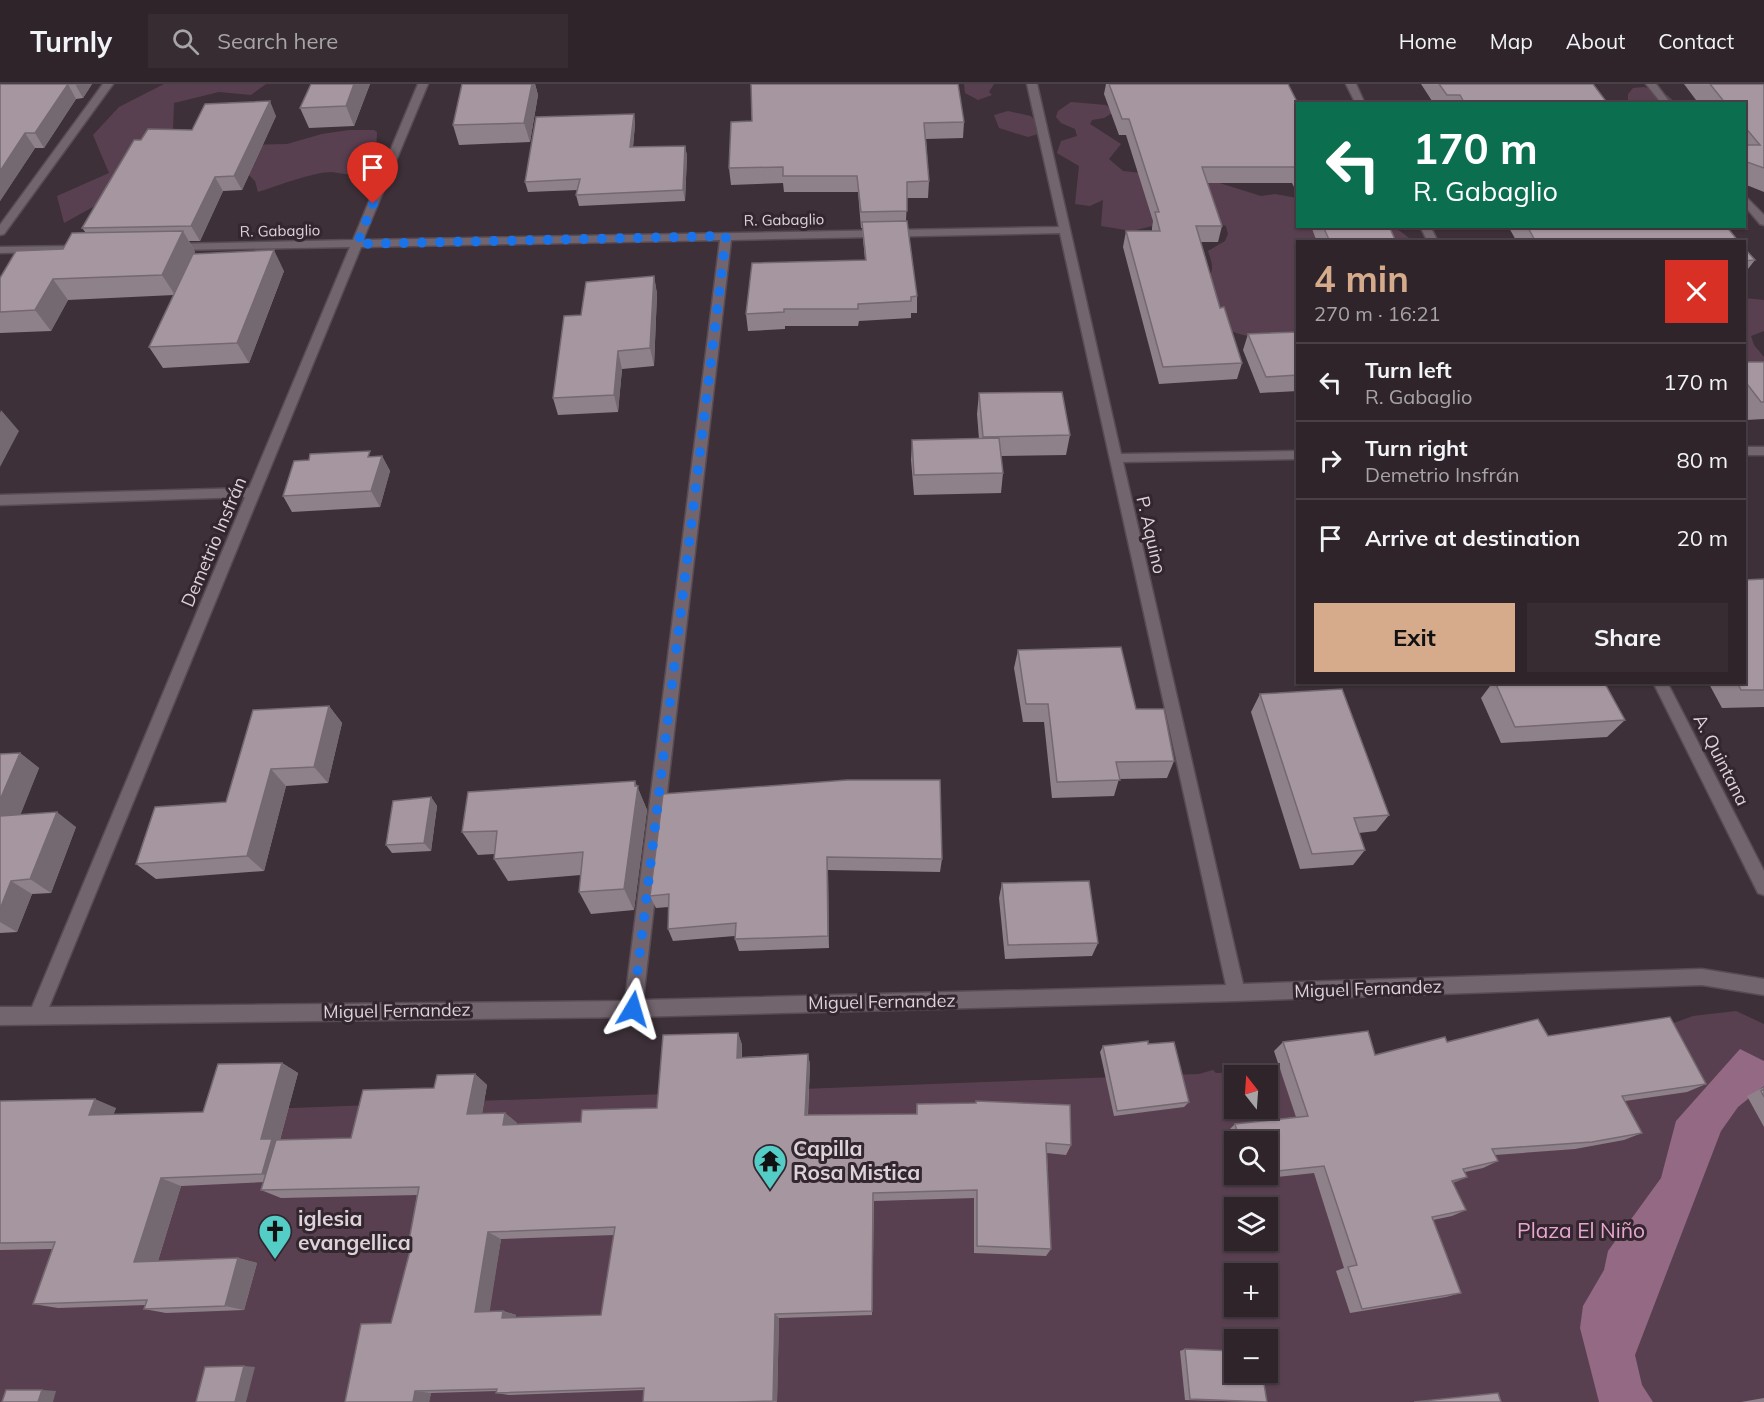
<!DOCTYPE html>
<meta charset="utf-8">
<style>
:root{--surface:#2e242a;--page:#362c32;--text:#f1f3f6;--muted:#a7a4a8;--line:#494147;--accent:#d6ab8b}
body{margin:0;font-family:Mulish,sans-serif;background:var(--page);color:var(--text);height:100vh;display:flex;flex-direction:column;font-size:22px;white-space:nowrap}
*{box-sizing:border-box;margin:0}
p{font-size:20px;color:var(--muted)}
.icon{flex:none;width:33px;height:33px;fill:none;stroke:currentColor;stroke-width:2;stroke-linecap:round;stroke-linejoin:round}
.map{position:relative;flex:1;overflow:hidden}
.side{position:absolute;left:1296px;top:156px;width:450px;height:444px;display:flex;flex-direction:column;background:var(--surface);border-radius:0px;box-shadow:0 2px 4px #0004,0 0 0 2px var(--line)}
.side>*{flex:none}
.guide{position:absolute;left:1296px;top:18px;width:450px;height:126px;border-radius:0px;box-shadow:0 2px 4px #0004,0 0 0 2px var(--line);background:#0b6e4f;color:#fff;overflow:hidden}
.needle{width:39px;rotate:343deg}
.fabs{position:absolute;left:1224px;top:981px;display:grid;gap:12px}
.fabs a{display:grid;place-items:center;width:54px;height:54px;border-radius:0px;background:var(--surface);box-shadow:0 2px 4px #0004,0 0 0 2px var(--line);font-size:30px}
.pin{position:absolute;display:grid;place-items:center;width:51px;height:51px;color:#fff;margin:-62px -26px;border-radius:50% 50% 50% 0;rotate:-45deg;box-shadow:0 0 6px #0007}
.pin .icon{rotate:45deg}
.me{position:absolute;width:66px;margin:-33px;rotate:7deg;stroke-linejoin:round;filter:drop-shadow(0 0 4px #0008)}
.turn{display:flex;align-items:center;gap:21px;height:126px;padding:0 18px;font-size:27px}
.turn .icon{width:78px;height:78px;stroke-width:2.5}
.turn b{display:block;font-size:42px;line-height:51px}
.round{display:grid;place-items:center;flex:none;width:63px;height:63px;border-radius:0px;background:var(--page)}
.headline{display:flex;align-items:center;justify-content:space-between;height:102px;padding:0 18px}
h1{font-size:36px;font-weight:700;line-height:45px;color:var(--accent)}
.action{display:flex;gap:12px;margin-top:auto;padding:12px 18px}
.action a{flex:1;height:69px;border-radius:0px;background:var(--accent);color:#111;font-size:24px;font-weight:700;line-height:69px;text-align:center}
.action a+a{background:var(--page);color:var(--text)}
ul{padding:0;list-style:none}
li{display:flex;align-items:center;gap:18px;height:78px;padding:0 18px;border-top:2px solid var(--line)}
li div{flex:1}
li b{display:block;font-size:22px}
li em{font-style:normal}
header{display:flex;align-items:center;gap:36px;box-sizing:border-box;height:84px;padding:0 30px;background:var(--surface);border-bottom:2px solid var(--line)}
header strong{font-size:28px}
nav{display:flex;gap:33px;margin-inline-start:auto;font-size:21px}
.search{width:420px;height:54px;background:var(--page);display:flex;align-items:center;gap:15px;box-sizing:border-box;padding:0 21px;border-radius:0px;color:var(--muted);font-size:22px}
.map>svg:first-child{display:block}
.green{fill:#594051;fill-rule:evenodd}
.water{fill:#936984}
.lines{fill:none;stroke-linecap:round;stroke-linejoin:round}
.minor-casing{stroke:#584c54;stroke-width:3}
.tertiary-casing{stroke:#584c54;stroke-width:3}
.minor{fill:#73656e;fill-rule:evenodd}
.tertiary{fill:#73656e;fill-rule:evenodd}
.wall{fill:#8f818a;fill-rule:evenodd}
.shaded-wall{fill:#746970}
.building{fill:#a696a0;stroke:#746970;stroke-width:1.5;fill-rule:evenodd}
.route{stroke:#1a73e8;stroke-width:10;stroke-dasharray:0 18}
.labels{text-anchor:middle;stroke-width:6;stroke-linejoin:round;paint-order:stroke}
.far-street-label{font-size:15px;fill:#dcd3d9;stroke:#33262e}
.street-label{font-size:18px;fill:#dcd3d9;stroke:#33262e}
.near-poi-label{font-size:21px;font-weight:bold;fill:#dcd3d9;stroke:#33262e;text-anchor:start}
.near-park-label{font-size:21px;fill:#e8a6d2;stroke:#33262e}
</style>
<header>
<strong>Turnly</strong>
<div class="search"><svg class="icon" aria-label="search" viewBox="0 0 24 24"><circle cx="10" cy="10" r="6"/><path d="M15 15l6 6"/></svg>Search here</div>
<nav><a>Home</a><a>Map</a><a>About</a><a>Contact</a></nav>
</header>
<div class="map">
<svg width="1764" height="1318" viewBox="0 0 1764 1318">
<rect width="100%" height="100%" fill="#3d3038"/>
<path class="green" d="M164,0H266L251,11L219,8L174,19L171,98L122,107L64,139L57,112L109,89L93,51L119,23Z
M964,0H994L989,8L992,11L978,16L965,9Z
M1644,3L1667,11L1676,19H1628V10L1633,4Z
M1071,18L1106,21L1114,28L1104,34L1092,36L1090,40L1121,60L1109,75L1123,87L1213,97L1261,112L1275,110L1297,114L1298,142L1387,143L1400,147L1413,157L1298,158L1297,265L1236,249L1223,243L1204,199C1215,187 1213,182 1208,167L1225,157L1228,150L1226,142L1211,137L1169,138L1132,147L1101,142L1103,116L1090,122L1075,120L1079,82L1057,69L1061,57L1077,52L1075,45L1061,39L1056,33L1058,27Z
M1008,27L1031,32L1036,38L1035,44L1038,50L1028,53L999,44L994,31Z
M349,46H374L377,48C377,61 374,79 364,87C354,94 342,89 332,88C313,88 277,102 258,108L255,97L247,89V61L287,60L322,50Z
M1744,214L1764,216V247L1751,252L1754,261L1764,273V282L1745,286Z
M1736,927L1764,940V1318H0V1035L1199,990L1213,986L1216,989L1661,972L1671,940L1693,932ZM1234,992H1268V1024H1234ZM1234,1058H1268V1090H1234ZM1234,1124H1268V1156H1234ZM1234,1190H1268V1222H1234ZM1234,1256H1268V1288H1234Z"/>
<path class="water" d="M1740,965L1764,977V1002L1738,1023L1721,1047L1635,1271L1642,1301L1653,1318H1599L1580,1244L1583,1222L1604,1186L1608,1167L1661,1094L1676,1037Z"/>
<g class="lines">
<defs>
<path id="minor" d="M103,0H113L4,150L0,151V141Z
M418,0H428L363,156L1059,143L1027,0H1037L1121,370L1298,367V375L1123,378L1243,900L1702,885L1764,895V911L1702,901L1236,917L633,933L0,941V923H32L245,413L0,421V411L249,404L350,163L174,166L169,163L174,160L353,156ZM1060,149L1226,901L643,916L731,156ZM720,156L625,917L49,923L361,163Z
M1646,0H1656L1671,20H1662Z
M1744,111L1764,131V141L1760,140L1744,121Z
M72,162L77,165L76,167L0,169V163Z
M1744,363H1764V371H1744Z"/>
<path id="tertiary" d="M1346,0H1356L1365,20H1356Z
M1420,142H1430L1438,158H1428Z
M1653,598H1667L1764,787V811L1758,809Z"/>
</defs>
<use href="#minor" class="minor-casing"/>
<use href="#tertiary" class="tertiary-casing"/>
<use href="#minor" class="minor"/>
<use href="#tertiary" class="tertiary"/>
</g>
<path class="wall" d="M0,0H92L83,14L76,15L44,64H35L0,117Z
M311,0H370L354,42L309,44L300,24Z
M462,0H535L538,11L530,58L459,61L453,41Z
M1106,0H1288L1298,20V111L1292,99H1207L1222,142L1218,158H1201L1220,224L1242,279L1237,295L1159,300L1123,163L1126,147H1152V144L1153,137L1126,51H1119L1104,10Z
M1421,0H1593L1608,20H1434Z
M1684,0H1764V108L1744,100V20H1699Z
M634,30L635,40L633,63L685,62L687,72L685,117L579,122L576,111L578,106L528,108L525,98Z
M276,32L242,106L223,107L200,157H189L195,168L194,170L284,187L249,279L163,284L149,263L174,211L68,216L51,247L0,249V194L63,165L86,149L82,144L141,56L192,46Z
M731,38H964L963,54L926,55L929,97L928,114H907L906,137L917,212V229H911V234L859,237L858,242H785V245L748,247L746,230L865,176L862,144H861L858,108H784L783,99L731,101L729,84Z
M1311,142H1389L1396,158H1317Z
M1508,142H1726L1739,158H1517Z
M1744,164L1755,176L1744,190Z
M654,192L657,210L654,282L622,285L618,328L558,331L553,314L581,231Z
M1298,248V307L1260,309L1243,266L1248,250Z
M1744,278H1764V335L1746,336L1744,334Z
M979,309L1070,351L1066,371L1001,372L1003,389L1001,409L914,411L911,376L912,356L979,355L977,330Z
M372,372H382L390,387L380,423L292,428L283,412Z
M1764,495V623L1722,624L1708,598H1744Z
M1018,566L1136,625L1174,677L1167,694L1119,695L1114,712L1052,714L1044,638H1023L1014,584Z
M1493,598H1604L1625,636L1607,653L1501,659L1481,614Z
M1260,610L1389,731L1376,747L1359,749L1365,766L1353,781L1300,785L1251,628Z
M329,622L342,639L328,699L286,702L264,787L156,795L136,780L226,718Z
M20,669L39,684L20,731L76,743L51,809L32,810L17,848L0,849V670Z
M940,696L942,775L940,788L828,786L829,864L739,867L735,855V852L673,857L668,845L669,823L656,824L650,812Z
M637,702L647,726L634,826L591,830L579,808L581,791L508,797L494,775V770L478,771L462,748Z
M431,713L437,722L431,767L392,769L386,761Z
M1002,799L1098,859L1092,872L1005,875L999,814Z
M738,949L742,961V973L808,970L810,981L808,1031L916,1030L917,1020L1071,1061L1066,1071L1047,1069L1051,1165L1046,1172L974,1169V1114L874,1117L872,1231L779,1234L777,1318H643L644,1306L509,1311L496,1309L497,1307L431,1309L429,1318H345L391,1239L410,1169L407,1167L417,1111L281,1114L261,1106L264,1098L181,1102L158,1177L238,1174L257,1179L244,1226L166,1229L144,1225L146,1221L58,1224L33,1220L52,1165L0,1166V1017L116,1024L113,1031L203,1028L282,979L298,989L280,1056L351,1054L434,1004L475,990L487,1001L482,1030L505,1029L517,1039V1040L581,1038L657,1024ZM614,1151L601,1231L515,1233L516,1231L503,1227H489L501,1155Z
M1548,952L1706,1000L1687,1008L1625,1017L1642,1049L1624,1056L1575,1065L1495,1071L1498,1077L1483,1084L1465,1088L1467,1093L1453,1099L1466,1126L1452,1132L1433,1136L1461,1209L1446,1213L1350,1229L1336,1187L1344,1184L1314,1089L1241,1097L1239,1090H1268V1058H1234V1075L1227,1048L1235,1040L1296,1033L1274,967L1283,958L1375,971L1447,958Z
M1148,960L1189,1018L1184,1023L1114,1032L1100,968L1103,962Z
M1764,1003V1043L1747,1012Z
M1185,1265L1267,1318L1185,1316L1180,1267Z
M1764,1314V1318H1741Z"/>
<path class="shaded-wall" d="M68,0L76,15L44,64L35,49Z
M75,0H92L83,14Z
M354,0H370L354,42L346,22Z
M532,0H535L538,11L530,58L524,39Z
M270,17L276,32L242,106L234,92Z
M634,30L635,40L632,74L630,63Z
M25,49L35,64L0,117V87Z
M685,62L687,72L685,117L683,106Z
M215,93L223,107L200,157L191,142Z
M183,147L195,168L175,211L162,191Z
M274,166L284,187L249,279L237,259Z
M654,192L657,210L654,282L650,264Z
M53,195L68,216L51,247L35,226Z
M618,267L622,285L618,328L614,311Z
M1,326L19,347L0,383V329Z
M382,372L390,387L380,423L371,407Z
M329,622L342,639L328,699L314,683Z
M20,669L39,684L14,747L0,737V716Z
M271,685L286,702L264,787L247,772Z
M635,697L647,726L634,826L624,805Z
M431,713L437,722L431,767L424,759Z
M57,728L76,743L51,809L30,795Z
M827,773L828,786L829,864L828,852Z
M11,797L32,810L17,848L0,838V825Z
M738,949L742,961L741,985L737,974Z
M808,970L810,981L807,1041L805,1031Z
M282,979L298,989L279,1059V1097L262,1090L261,1055Z
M475,990L487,1001L480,1040L467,1030Z
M95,1015L116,1024L110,1040L89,1031Z
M505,1029L517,1039L515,1050L503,1041Z
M1467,1093L1453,1099L1452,1097Z
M161,1094L181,1102L156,1183L134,1178Z
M488,1148L501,1155L489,1232L475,1228Z
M238,1174L257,1179L244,1226L225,1222Z
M503,1227L516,1231L515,1238L502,1234Z
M775,1230L779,1234L777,1318L773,1317Z
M244,1282L255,1283L246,1318H235Z
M42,1306L56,1307L53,1318H38Z
M415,1307L431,1309L429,1318H413Z"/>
<path class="building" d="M0,0H75H68L35,49H25L0,87Z
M311,0H354L346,22L300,24Z
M462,0H532L524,39L453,41Z
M751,0H958L964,38L924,39L929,97L907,98V127L861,128L857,92H783V83L729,84L731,38L752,37Z
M1109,0H1288L1298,20V83H1202L1222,142H1196L1220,224L1224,223L1242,279L1163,283L1126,147H1160L1155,128H1159L1129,35H1122Z
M1439,0H1593L1608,20H1465L1460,11H1447Z
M1710,0H1764V84L1744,77V61H1760L1744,42V20H1726Z
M270,17L234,92L215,93L191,142L82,144L134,56H141L148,45L192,46L205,20Z
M634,30L630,63L685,62L683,106L576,111L580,95L525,98L536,33Z
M907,137L917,212L911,213V217L858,220V225H784V228L746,230L752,179L866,176L862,138Z
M1323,142H1389L1396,158H1330Z
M1527,142H1726L1739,158H1536Z
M183,147L162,191L53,195L35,226L0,228V194L16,167L63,165L72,149Z
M1744,164L1755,176L1744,177Z
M274,166L237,259L149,263L193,170Z
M654,192L650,264L618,267L614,311L553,314L564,232L581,231L586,198Z
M1298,248V291L1266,293L1248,250Z
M1744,278H1764V318H1761L1744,296Z
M1062,308L1070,351L983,353L979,309Z
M999,354L1003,389L914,391L912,356Z
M370,367L368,373L382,372L371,407L283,412L294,377L309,376L310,370Z
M1764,495V606H1741L1737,598H1744V496Z
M1121,563L1136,625H1164L1174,677L1116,678L1120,696L1057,698L1048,620H1026L1018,566Z
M1495,598H1604L1625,636L1515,643Z
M1342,605L1389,731L1354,734L1365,766L1312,770L1260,610Z
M329,622L314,683L271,685L247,772L136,780L155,723L226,718L253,626Z
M20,669L0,716V670Z
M847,696H940L942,775L827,773L828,852L735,855L736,839L668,845L669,810L650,812L663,710Z
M635,697V702H638L624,805L579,808L583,768L494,775L497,747L462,748L468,708Z
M431,713L424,759L386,761L393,717Z
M57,728L30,795L11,797L0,825V732Z
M1089,797L1098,859L1008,861L1002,799Z
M1670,933L1706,1000L1622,1012L1642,1049L1592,1058L1492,1065L1498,1077L1463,1085L1467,1093L1452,1097L1466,1126L1432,1133L1461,1209L1362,1225L1348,1183L1357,1181L1324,1082L1268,1088V1058H1240L1235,1040L1308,1032L1283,958L1368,947L1375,971L1445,953L1447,958L1538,935L1548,952Z
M738,949L737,974L808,970L805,1031L917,1030V1020L976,1019V1017L1070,1021L1071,1061L1046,1059L1051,1165L977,1162V1106L873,1109L872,1227L775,1230L773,1317L735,1318H643L644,1304L496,1309L497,1305L415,1307L413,1318H345L361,1240L391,1239L410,1167H407L419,1103L261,1106L276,1056L351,1054L363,1006L434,1004L437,991L475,990L467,1030L505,1029L503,1041L581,1038L582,1026L657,1024L663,951ZM615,1143L601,1231L502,1234L503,1227L475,1228L488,1148Z
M1148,957V960L1174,958L1189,1018L1117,1027L1103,962Z
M282,979L261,1055H272L262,1090L161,1094L134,1178L238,1174L225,1222L144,1225L147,1216L33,1220L55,1158L0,1159V1017L95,1015L89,1031L203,1028L218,980Z
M1764,1005V1013L1761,1007Z
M1185,1265L1234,1267V1288H1262L1267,1318L1190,1315Z
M244,1282L235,1318H196L205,1283Z
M6,1306H42L38,1318H2Z
M1498,1309L1501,1318H1414Z"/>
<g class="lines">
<path class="route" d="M373,120L357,160L726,152L633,925"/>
</g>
<defs>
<symbol id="temple-pin" viewBox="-11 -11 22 30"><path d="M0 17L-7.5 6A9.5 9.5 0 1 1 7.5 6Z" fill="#54cdc6" stroke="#33262e"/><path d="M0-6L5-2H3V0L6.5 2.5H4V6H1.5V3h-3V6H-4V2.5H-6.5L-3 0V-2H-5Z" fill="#111"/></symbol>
<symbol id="church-pin" viewBox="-11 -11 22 30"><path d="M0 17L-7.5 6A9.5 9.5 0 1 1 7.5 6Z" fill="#54cdc6" stroke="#33262e"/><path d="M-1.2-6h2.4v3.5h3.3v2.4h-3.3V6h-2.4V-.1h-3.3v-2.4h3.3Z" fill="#111"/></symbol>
</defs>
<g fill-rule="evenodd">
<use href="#temple-pin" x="751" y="1058" width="38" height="52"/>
<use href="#church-pin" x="256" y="1128" width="38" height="52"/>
</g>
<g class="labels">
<g class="far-street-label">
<text transform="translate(784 136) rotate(-1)" y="5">R. Gabaglio</text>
<text transform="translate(280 147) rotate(-1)" y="5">R. Gabaglio</text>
</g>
<g class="street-label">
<text transform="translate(1151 451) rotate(77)" y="6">P. Aquino</text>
<text transform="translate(214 458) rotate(-67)" y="6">Demetrio Insfrán</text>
<text transform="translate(1721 676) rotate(63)" y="6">A. Quintana</text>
<text transform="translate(1368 905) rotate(-2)" y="6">Miguel Fernandez</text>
<text transform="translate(882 918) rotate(-1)" y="6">Miguel Fernandez</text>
<text transform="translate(397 927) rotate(-1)" y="6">Miguel Fernandez</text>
</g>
<g class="near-poi-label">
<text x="793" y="1072">Capilla<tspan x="793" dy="24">Rosa Mistica</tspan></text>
<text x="298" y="1142">iglesia<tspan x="298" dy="24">evangellica</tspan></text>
</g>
<g class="near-park-label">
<text x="1581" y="1154">Plaza El Niño</text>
</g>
</g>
</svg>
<div class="fabs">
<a><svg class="needle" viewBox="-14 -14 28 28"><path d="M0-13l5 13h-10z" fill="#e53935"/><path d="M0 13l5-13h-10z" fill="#a7a4a8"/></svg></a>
<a><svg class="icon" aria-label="search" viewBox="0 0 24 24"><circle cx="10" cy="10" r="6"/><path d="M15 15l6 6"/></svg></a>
<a><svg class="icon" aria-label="layers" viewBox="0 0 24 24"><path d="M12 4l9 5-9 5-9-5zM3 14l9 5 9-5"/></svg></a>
<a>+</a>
<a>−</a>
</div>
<div class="pin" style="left:373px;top:120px;background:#d93025"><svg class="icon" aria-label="arrive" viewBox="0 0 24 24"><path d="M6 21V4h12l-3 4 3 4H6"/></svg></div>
<svg class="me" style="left:633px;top:925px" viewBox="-20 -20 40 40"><path d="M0-17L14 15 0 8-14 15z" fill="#1a73e8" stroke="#fff" stroke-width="4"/></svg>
<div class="guide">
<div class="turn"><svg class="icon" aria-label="left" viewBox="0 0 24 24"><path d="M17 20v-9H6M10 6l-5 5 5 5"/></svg><div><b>170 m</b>R. Gabaglio</div></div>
</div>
<section class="side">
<div class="headline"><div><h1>4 min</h1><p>270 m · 16:21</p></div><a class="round" style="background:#d93025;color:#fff"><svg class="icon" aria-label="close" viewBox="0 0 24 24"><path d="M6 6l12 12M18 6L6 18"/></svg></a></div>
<ul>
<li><svg class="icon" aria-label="left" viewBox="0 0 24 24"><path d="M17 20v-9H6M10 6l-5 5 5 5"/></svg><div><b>Turn left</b><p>R. Gabaglio</p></div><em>170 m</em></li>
<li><svg class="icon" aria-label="right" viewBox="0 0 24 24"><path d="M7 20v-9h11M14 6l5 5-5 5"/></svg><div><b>Turn right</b><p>Demetrio Insfrán</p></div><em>80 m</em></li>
<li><svg class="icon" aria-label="arrive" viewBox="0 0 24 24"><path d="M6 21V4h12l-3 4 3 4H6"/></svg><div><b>Arrive at destination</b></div><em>20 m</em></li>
</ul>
<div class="action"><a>Exit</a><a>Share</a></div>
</section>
</div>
